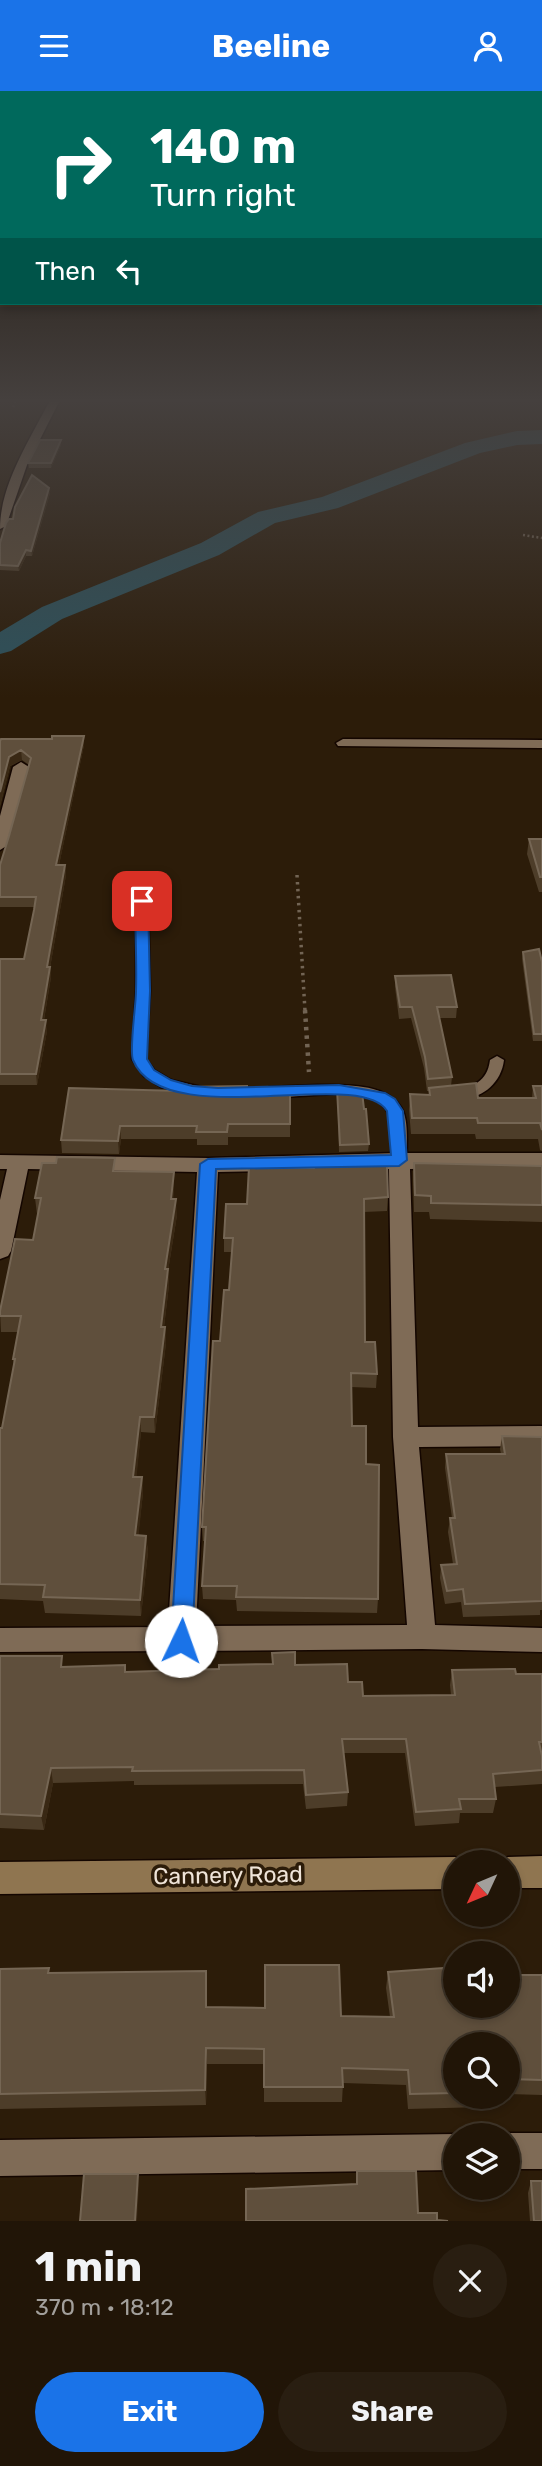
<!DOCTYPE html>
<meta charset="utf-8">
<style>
:root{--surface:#211507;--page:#291e11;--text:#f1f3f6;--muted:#a29f9b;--line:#3e3428;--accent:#1a73e8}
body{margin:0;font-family:Rubik,sans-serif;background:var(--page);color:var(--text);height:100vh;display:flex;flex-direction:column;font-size:26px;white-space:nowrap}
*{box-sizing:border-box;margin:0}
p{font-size:23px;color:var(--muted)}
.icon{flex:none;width:38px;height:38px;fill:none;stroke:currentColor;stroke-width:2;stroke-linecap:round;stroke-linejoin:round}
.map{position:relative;height:2130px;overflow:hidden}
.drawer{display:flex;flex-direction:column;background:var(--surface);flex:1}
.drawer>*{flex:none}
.hud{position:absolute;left:0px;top:0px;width:542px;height:214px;box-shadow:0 4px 10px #0003,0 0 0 2px var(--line);background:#00695c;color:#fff;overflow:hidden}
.needle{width:46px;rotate:226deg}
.buttons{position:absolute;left:443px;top:1759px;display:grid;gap:14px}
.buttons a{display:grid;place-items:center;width:77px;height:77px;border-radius:50%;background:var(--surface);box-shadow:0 4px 10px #0003,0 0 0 2px var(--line);font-size:35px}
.pin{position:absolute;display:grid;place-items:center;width:60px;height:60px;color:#fff;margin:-30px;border-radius:14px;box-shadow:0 4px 10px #0006}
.me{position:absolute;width:77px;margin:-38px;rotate:3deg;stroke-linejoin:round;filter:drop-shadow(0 0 5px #0008)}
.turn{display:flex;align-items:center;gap:24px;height:147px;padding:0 35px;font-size:32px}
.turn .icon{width:91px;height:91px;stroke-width:2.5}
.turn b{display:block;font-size:49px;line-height:60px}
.then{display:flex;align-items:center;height:66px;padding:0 35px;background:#0003;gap:14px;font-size:26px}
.round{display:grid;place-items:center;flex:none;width:74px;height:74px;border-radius:37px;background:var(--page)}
.head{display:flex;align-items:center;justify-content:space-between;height:119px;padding:0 35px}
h1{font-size:42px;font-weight:700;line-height:52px}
.action{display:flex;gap:14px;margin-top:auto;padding:14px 35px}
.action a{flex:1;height:80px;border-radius:42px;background:var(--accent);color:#fff;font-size:28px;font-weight:700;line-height:80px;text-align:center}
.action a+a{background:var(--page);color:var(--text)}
header{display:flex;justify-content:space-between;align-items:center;height:91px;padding:0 35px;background:var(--accent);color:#fff;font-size:32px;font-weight:700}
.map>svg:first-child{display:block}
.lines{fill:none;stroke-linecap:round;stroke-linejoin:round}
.river{fill:#2d515b;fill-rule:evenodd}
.service-casing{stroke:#140600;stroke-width:3}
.minor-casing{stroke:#140600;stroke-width:3}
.secondary-casing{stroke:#140600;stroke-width:3}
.path-far2{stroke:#726454;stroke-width:2.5;stroke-dasharray:2 2.5;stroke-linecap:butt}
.path-far1{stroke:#726454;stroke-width:3.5;stroke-dasharray:2.5 4.5;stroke-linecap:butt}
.path{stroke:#726454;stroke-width:4.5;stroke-dasharray:3.5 5;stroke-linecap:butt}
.service{fill:#7f6b56;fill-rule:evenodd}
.minor{fill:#7f6b56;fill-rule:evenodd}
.secondary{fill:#8f7550;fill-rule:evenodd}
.wall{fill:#4d3d29}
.shaded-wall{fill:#392814}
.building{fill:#5f4f3c;stroke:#756654;stroke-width:2}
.route{fill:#1a73e8;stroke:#114b97;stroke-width:2}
.labels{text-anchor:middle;stroke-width:7;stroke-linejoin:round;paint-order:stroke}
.near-street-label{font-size:23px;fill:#efe4d8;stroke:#2c1c09}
</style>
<header><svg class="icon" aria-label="menu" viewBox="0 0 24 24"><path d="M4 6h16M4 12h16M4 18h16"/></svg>Beeline<svg class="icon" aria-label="person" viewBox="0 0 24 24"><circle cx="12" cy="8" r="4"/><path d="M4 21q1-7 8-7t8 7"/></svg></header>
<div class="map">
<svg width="542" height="2130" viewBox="0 0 542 2130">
<rect width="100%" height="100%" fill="#2c1c09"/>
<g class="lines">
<path class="river" d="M542,339V353L517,354L480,362L338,417L275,432L219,464L62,528L11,560L0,563V541L42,516L201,452L258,421L322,406L465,352L517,340Z"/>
<defs>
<path id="service" d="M142,805L148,809L150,900L146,968L154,979L171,989L206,997L209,1000L206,1003L201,1005L161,996L144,985L132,968L136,900V809Z
M497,965L504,969C501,994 478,1012 453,1006L450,1003L453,1000C473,995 487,992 490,969Z
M318,994C344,994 389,991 403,1020C409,1034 406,1054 407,1069L405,1073H393L391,1069C391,1054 394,1033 387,1020C368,985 278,1017 261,1001L269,996Z"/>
<path id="minor" d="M50,309H60L27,374L6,435L0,438C0,393 30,349 50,309Z
M343,648L542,649V657L338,655L336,652Z
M21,671L29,676L8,754L0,759V725L13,676Z
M399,1062H542V1076L410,1078L418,1336L542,1335V1355L419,1356L435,1534L542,1537V1561L422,1558L188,1560L181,1562L175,1560L0,1561V1537L168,1536L197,1081L28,1078L11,1160L8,1165L0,1168V1109L7,1078H0V1064L208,1067ZM389,1078L393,1346L407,1534L196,1535L218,1081Z
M508,2042H542V2078H508V2044H503Z
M455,2043L458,2044H455V2079L0,2085V2049Z"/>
<path id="secondary" d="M542,1765V1797H508V1771H497L508,1766Z
M455,1766L466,1771H455V1798L0,1803V1771Z"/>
</defs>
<use href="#service" class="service-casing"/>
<use href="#minor" class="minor-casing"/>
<use href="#secondary" class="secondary-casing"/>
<path class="path-far2" d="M13,316L16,309
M523,444L542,447"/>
<path class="path-far1" d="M297,784L305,920"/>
<path class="path" d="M305,919L309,981"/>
<use href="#service" class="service"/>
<use href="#minor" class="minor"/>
<use href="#secondary" class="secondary"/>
</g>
<path class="wall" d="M61,349V354L51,377H29L28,372Z
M50,402L32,465H26L19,480L0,479V452L13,428Z
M84,645V654L59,774H65L66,784L50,877L51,886L44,929L47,940L37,994H0V868H24L35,816H0V774L9,745L29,674L22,669L10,675L0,715V650L52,648Z
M529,748H542V801H539L527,763Z
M523,861L542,871V950H533L522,868Z
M395,885L457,916L456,927H439L452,986L451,995L478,1007H532L533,995H542V1060L540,1059L538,1048H476L475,1043H411L409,1019L410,1003H429V1000H427L424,977L411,927L399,928L395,896Z
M247,998H290V1046H228V1054H197V1048H121L119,1063L62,1062L61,1049L180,1000Z
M337,998L364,1018L369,1053L368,1060L339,1061Z
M414,1072L542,1075V1131L430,1128L429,1121H414L413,1089Z
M116,1080L174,1096L173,1108L177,1124L168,1180L169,1194L164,1236H165L166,1252L155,1342L141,1341L136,1386H142L143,1402L138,1445H146L148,1461L141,1525L45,1522L43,1510L0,1508V1337H2L14,1275L13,1268L18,1241H1L0,1220L33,1149L38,1123H37L35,1107Z
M388,1106L387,1120L364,1121L365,1251L377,1283L376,1297L351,1296L352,1335L366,1373L378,1508L377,1522L237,1520L236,1509L203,1508L202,1495L205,1450H203L202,1436L220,1250L229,1199L232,1161H224V1147L247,1113Z
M502,1345L542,1346V1519H540V1524L463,1526L461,1511L445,1513L440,1487L441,1474L453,1473L448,1441L450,1427H452L445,1377L446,1363H501L500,1358Z
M0,1565L64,1576L126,1581L295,1574L348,1591L363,1605L451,1604L450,1594L452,1579L516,1583H542V1693L495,1696L496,1708L493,1722H460L459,1732L415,1735L405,1662H343L348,1701L347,1715L306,1718L303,1693L134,1694V1690L53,1692L44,1739L0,1737Z
M0,1878L50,1882L206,1880L207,1916L341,1925L390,1926L386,1897L388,1881L447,1899L455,1914L542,1884V2004L508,2003V1953H455V2006H485L483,2016L408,2018L406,1994L343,1992L342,2011H264V1973H207L206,2014L0,2018Z
M531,2090L542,2130H530L528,2102Z"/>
<path class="shaded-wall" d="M61,349V354L51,377V372Z
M49,397L50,402L32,465L31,460Z
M26,459V465L19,480L18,475Z
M84,645V654L57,784L56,774Z
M21,659L22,669L10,675L0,715V701L9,666Z
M65,774L66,784L50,877L51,886L42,940L41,929L47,876Z
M46,929L47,940L37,994L36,983Z
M120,1035L121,1048L119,1063L118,1050Z
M174,1081V1096L172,1124L171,1108Z
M176,1108L177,1124L168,1180L169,1194L162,1252L161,1236L165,1178Z
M165,1236L166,1252L155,1342L154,1326Z
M140,1326L141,1341L135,1402L133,1386Z
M142,1386L143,1402L137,1460L135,1444Z
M146,1445L148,1461L141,1525L140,1509Z
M51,1677L53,1692L44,1739L41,1725Z
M206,1957L207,1973L206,2014L205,1999Z
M138,2083L139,2095L137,2130H135Z"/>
<path class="building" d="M40,349H61L51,372H28Z
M32,384L49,397L31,460L26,459L18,475L0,474V452L6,432L9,428H13L15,416Z
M52,645H84L56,774H65L47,876H50L41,929H46L36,983H0V868H24L34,819L36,806H0V774L9,745L31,667L21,659L9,666L0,701V650L1,648H52Z
M529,748H542V786H540Z
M539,858L542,871V943H534L523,861Z
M451,884L457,916H437L452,986L428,988L425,966L412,916H400L395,885Z
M476,992L478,1007H536L533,995H542V1039L540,1032H478L477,1027H412L410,1003L430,1004L429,997Z
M247,995V998H290V1033H228L227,1041H196L197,1035H120L118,1050L61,1049L69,997L180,1000V996Z
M337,998L362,1001L364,1018H366L369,1053L340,1054Z
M57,1066L115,1067L113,1080L174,1081L171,1108H176L165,1178H168L161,1236H165L154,1326H140L133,1386H142L135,1444L146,1445L140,1509L43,1506L45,1494L0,1493V1337H2L15,1268H13L21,1225H0V1220L15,1148L33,1149L41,1107H35L42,1072H56Z
M371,1067L375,1075H387L388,1106L364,1108L365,1251H375L377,1283L351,1282L352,1335H366V1373L379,1374L378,1508L236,1506L237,1495H202L206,1436H202L213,1250H220L224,1199H229L233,1147H224L226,1113H247L249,1076L314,1077L315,1071H341V1068Z
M414,1072L542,1075V1114L431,1112V1105L415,1104Z
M502,1345L542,1346V1510L465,1513L463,1498L447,1500L441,1474L457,1473L450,1427H455L446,1363H505Z
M295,1561V1574L347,1573L348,1591H362L363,1605L455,1604L452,1579L515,1578L516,1583H542V1651H539L542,1665V1679L493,1683L496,1708H459L461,1718L416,1721L406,1648H342L348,1701L306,1704L304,1679L132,1680L133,1676L51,1677L41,1725L0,1723V1565H62L61,1576L125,1574V1581L219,1578V1574L273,1573L272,1562Z
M265,1874H339L341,1925L394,1926L388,1881L443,1877L447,1899H455V1914H508V1884H542V1989L508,1988V1953H455V2002L410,2003L408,1979L342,1977L343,1996H264V1958L206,1957L205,1999L0,2003V1878L49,1877L48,1882L206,1880V1916L265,1917Z
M357,2080H416L418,2122H437V2129L448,2130H246V2098L357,2093Z
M84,2083H138L135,2130H80Z
M531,2090H542V2130H534Z"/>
<linearGradient id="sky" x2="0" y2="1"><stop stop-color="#180f05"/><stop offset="0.51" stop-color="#45403e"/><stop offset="1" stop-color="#45403e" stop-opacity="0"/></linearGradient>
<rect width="542" height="607" fill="url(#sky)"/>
<path class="route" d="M142,806L148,810L150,900L147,968L154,979L171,989L192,995L218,997L339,994L385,1002L395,1008L403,1020L407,1069L399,1075L216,1078L192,1550L189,1556L181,1559L174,1556L171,1550L200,1073L208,1068L391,1064L387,1020C360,975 163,1043 133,969C129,959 136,915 136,900C137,870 135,840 135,810Z"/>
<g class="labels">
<g class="near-street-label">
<text transform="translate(228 1784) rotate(-1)" y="8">Cannery Road</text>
</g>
</g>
</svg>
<div class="buttons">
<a><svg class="needle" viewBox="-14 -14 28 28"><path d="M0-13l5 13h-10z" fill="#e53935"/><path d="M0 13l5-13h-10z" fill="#a29f9b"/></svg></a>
<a><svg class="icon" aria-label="sound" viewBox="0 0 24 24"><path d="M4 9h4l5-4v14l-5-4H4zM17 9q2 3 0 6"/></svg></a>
<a><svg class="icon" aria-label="search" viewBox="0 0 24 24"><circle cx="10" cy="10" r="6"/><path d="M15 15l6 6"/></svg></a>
<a><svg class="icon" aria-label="layers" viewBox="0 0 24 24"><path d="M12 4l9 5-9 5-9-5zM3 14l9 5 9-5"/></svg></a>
</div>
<div class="pin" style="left:142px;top:810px;background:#d93025"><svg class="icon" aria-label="arrive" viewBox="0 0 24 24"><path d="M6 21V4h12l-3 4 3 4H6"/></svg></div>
<svg class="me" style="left:181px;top:1550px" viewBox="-20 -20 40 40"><circle r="19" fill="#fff"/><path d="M0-13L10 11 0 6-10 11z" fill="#1a73e8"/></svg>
<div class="hud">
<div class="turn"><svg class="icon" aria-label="right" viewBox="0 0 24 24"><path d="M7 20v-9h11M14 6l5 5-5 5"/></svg><div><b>140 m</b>Turn right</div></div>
<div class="then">Then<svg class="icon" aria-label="left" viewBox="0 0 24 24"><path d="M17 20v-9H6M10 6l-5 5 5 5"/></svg></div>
</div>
</div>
<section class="drawer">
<div class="head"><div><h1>1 min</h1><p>370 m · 18:12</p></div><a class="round"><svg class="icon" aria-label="close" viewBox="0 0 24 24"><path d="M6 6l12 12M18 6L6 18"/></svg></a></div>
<div class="action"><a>Exit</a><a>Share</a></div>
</section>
